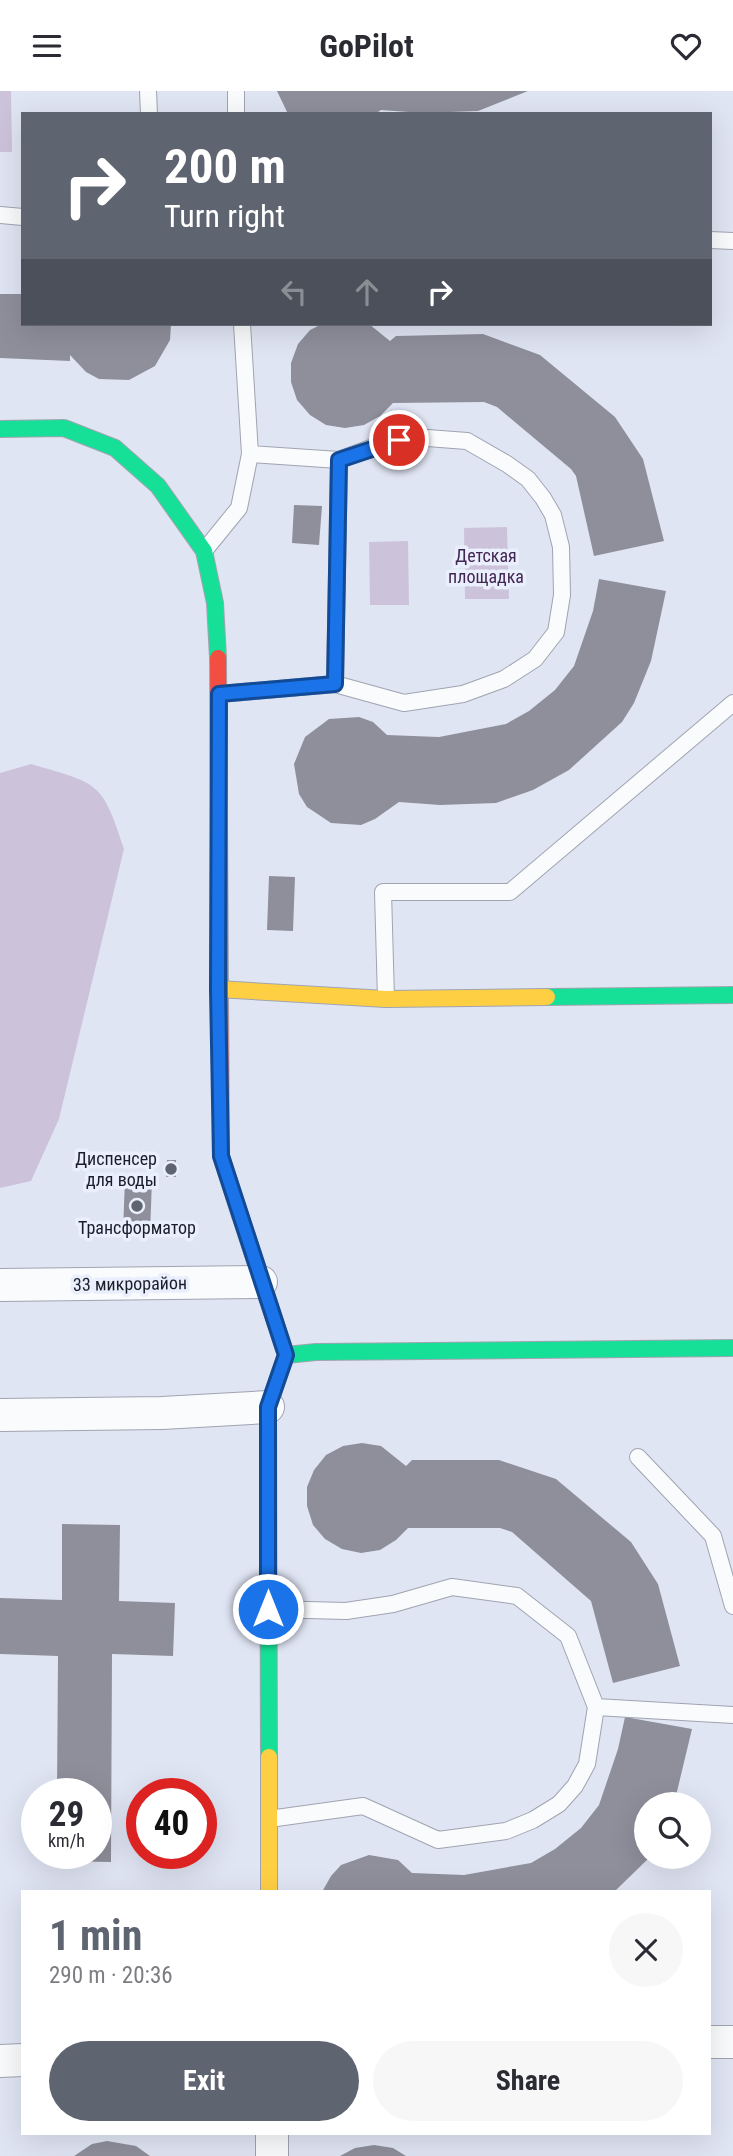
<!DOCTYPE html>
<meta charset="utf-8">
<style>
:root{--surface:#fff;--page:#f7f7f7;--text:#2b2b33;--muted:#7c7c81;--accent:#5f6471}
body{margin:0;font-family:"Roboto Condensed",sans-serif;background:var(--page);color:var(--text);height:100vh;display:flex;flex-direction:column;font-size:26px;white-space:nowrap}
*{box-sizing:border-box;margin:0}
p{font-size:23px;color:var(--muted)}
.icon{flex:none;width:38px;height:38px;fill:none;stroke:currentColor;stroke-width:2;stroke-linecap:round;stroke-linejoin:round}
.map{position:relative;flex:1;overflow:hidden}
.sheet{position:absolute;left:21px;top:1799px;width:690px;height:245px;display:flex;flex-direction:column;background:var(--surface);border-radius:0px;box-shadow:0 7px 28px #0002}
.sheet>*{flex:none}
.hud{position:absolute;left:21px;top:21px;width:691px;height:214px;border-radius:0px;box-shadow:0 7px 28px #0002;background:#5f6471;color:#fff;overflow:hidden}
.controls{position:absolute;left:634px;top:1701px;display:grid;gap:14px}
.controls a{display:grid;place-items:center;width:77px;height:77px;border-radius:50%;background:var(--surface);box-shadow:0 7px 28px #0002;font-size:35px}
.speed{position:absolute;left:21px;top:1687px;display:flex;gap:14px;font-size:35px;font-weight:700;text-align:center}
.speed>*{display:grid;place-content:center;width:91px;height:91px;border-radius:50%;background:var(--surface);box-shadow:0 7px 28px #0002;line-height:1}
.speed small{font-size:18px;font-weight:400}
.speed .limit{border:10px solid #d22;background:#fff;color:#111}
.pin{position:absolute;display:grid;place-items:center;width:60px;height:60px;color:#fff;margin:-30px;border:4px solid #fff;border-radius:50%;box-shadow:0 2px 7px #0007}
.me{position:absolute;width:77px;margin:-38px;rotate:0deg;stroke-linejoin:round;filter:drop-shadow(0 0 5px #0008)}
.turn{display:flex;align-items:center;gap:24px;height:147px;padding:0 28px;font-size:32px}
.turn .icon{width:91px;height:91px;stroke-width:2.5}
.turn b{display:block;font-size:49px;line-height:60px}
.lanes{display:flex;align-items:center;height:66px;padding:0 28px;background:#0003;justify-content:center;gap:35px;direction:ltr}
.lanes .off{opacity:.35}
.round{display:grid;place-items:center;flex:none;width:74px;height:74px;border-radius:37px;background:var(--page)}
.headline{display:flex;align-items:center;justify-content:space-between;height:119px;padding:0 28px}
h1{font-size:42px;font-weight:700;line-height:52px;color:var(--accent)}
.primary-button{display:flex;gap:14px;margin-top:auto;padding:14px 28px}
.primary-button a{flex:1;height:80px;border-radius:42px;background:var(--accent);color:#fff;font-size:28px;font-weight:700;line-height:80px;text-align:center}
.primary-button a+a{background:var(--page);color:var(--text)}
header{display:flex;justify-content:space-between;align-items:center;height:91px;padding:0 28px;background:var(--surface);font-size:32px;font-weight:700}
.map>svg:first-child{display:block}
.green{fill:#ccc3db}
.building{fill:#8e8f9b}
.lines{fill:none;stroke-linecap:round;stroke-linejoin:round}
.lane-casing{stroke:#a0a4b0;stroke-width:18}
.street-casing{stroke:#a0a4b0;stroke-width:34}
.fast-casing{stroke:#a0a4b0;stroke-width:18}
.slow-casing{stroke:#a0a4b0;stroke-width:18}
.jam-casing{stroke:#a0a4b0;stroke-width:18}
.lane{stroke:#fafbfd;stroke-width:16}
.street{stroke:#fafbfd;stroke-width:32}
.fast{stroke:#16e098;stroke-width:16}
.slow{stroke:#ffcf43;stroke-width:16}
.jam{stroke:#f24e42;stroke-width:16}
.route-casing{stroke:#114b97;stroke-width:18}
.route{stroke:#1a73e8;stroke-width:12}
.poi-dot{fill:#5f6471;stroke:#eaeffd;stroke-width:2.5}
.labels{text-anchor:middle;stroke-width:7;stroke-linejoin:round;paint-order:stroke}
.park-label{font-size:18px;fill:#432753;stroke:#eaeffd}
.poi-label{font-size:18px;fill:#1a1e2a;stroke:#eaeffd;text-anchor:end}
.street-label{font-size:18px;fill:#1a1e2a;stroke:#eaeffd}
</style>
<header><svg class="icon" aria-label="menu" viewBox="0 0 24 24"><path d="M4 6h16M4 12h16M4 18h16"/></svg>GoPilot<svg class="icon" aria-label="heart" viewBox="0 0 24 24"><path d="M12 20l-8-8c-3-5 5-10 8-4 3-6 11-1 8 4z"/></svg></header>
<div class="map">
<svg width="733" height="2065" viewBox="0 0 733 2065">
<rect width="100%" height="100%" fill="#e0e5f4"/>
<path class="green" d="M0,0H11L12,61H0Z
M507,436L509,508H465L464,437Z
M408,450L409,514H370L369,451Z
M31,673C98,693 102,689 124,758L59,1028L31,1090L0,1097V682Z"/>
<path class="building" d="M277,0H528L478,20L422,22L381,19L375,23H288Z
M0,203H23V233H171L170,249L155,275L129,289L99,288L86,281L70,264V270L0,267Z
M322,233H369L390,250L396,245L483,243L540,264L615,326L643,368L664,450L594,465L576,385L571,378L497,316L484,311L393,312L380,325L364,334L345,337L326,334L310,324L297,309L291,291V272L298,253L310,239Z
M294,414L322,415L319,454L292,452Z
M599,488L666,500L651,570L634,612L622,631L569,679L533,699L496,712L440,714L399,711L375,728L361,734L331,732L307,716L299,703L294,673L305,646L329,628L359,626L373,631L387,644L439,646L506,633L529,620L555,599L574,575L593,520Z
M269,785L295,786L293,840L267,839Z
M167,1069H176V1086H166Z
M125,1088L152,1089L150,1143L123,1141Z
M362,1352L381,1355L406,1375L412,1369H499L556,1388L631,1451L658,1493L680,1575L613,1592L591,1510L512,1441L500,1437H408L396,1449L380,1459L361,1462L342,1458L325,1448L313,1434L307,1415V1396L314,1379L326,1364L343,1355Z
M62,1433L120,1434L119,1510L175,1512L173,1565L112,1563L111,1771L57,1770V1762H96V1703H57L58,1565L0,1563V1507L62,1509Z
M625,1626L692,1638L674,1713H646V1766H650L614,1801H322L331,1785L341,1774L369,1764L398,1769L412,1782L464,1784L531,1772L555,1758L581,1737L599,1714L618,1658Z
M107,2050L136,2055L150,2065H74L92,2053Z
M374,2054L393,2057L406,2065H340L355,2057Z"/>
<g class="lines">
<defs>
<path id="lane" d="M148,0L149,23
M236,0V23
M0,124L23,126
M710,149L733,150
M204,460L239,417L250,363L242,233
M335,593L339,369
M220,603L335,593L404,612L463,603L504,588L535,568L556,541L562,504L561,456L553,424L543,407L528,388L507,373L467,350L414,346L384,352L339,369L250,363
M386,908L383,801H510L733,612
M638,1366L713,1445L733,1515
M268,1518L346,1520L393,1513L452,1496L517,1505L568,1545L596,1616L733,1624
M269,1728L363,1715L438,1749L506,1740L533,1729L559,1713L575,1695L587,1673L596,1616"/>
<path id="street" d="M0,1194L261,1191
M0,1324L162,1322L268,1316
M709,1951H733
M0,1970L23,1969
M272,2042V2065"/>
<path id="fast" d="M0,338L64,337L115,357L158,395L204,460L215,512L218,567
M547,906L733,904
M240,1124L286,1264L268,1316L269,1666
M286,1264L316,1261L733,1257"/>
<path id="slow" d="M218,898L386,908L547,906
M269,1666V1801"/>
<path id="jam" d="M218,567L221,1065L240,1124"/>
</defs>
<use href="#lane" class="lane-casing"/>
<use href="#street" class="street-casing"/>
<use href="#fast" class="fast-casing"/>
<use href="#slow" class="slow-casing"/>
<use href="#jam" class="jam-casing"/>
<use href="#lane" class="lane"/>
<use href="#street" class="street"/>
<use href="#fast" class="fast"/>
<use href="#slow" class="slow"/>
<use href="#jam" class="jam"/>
</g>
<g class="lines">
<defs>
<path id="route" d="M268,1518V1316L286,1264L221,1065L218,898L219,603L335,593L339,369L399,349"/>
</defs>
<use href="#route" class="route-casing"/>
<use href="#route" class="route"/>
</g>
<g class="poi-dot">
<circle cx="171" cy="1078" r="7"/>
<circle cx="137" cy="1115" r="7"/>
</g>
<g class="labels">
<g class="park-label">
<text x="486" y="471">Детская<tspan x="486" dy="21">площадка</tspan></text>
</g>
<g class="poi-label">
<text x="157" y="1074">Диспенсер<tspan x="157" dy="21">для воды</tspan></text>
<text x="137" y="1143" text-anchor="middle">Трансформатор</text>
</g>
<g class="street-label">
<text transform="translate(130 1193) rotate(-1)" y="6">33 микрорайон</text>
</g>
</g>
</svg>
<div class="controls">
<a><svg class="icon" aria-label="search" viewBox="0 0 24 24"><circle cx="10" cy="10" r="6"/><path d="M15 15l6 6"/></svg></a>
</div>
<div class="speed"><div>29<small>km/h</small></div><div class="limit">40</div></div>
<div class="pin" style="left:399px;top:349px;background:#d93025"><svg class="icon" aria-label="arrive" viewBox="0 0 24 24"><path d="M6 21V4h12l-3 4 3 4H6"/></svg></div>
<svg class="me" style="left:268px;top:1518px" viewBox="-20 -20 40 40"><circle r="17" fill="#1a73e8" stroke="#fff" stroke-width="3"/><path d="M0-11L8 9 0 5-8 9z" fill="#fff"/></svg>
<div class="hud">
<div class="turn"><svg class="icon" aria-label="right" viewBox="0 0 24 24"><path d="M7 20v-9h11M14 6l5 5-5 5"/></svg><div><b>200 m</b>Turn right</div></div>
<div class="lanes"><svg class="icon off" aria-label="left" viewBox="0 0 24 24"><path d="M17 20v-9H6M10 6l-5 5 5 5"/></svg><svg class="icon off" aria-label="ahead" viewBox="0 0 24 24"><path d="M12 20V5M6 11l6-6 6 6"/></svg><svg class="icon" aria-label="right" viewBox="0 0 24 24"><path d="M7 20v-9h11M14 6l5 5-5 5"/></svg></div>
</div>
<section class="sheet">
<div class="headline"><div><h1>1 min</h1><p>290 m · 20:36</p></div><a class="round"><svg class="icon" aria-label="close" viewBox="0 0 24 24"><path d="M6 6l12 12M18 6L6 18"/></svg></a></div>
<div class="primary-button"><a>Exit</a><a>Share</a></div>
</section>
</div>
